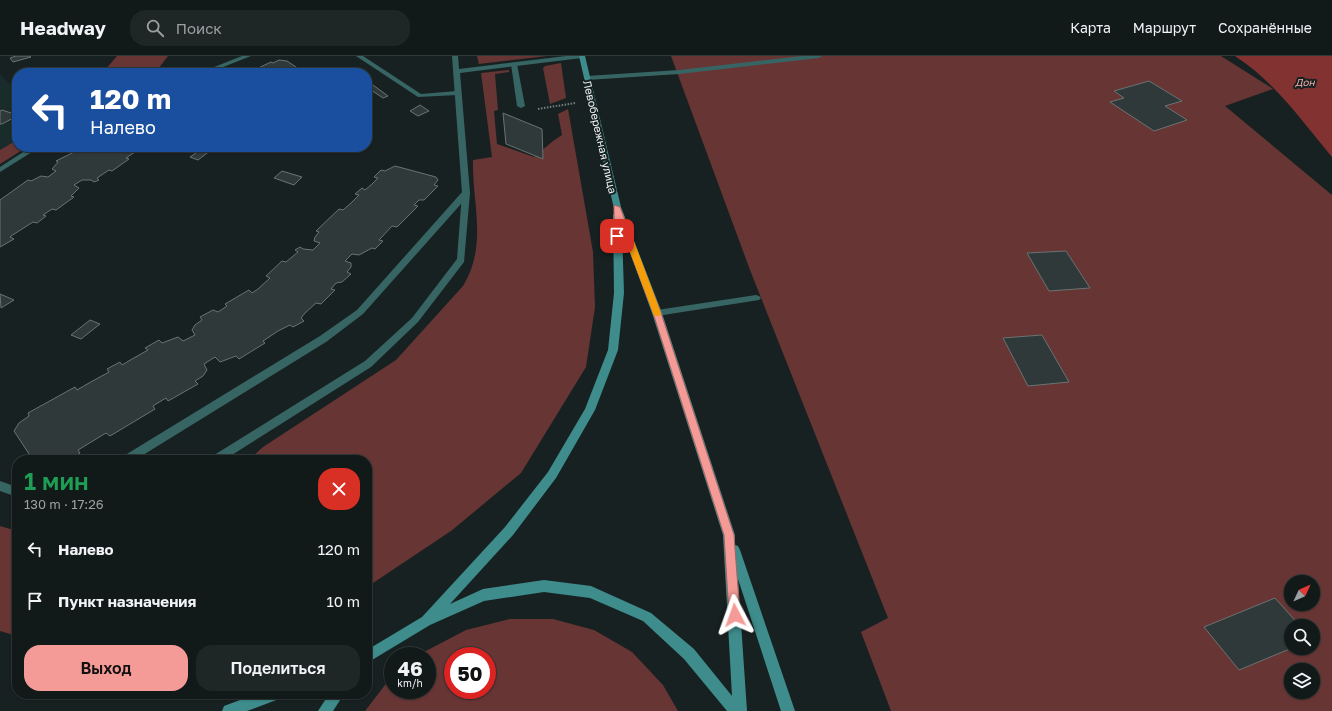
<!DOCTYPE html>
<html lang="ru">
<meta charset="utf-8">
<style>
:root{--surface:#121919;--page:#1f2626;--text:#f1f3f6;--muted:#9ca0a2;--line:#313838;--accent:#f59b97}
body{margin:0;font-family:"Golos Text",sans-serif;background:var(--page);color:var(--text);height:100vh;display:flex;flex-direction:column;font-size:15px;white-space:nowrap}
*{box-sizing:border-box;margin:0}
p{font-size:13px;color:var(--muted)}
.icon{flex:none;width:22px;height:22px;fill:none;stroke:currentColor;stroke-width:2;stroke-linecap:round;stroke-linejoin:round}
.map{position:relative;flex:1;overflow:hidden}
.details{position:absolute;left:12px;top:399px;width:360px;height:244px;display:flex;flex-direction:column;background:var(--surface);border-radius:16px;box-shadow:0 1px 3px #0004,0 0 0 1px var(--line)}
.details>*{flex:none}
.hud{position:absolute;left:12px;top:12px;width:360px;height:84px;border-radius:16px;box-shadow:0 1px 3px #0004,0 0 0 1px var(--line);background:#1a4fa0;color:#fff;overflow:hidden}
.needle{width:26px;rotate:46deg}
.controls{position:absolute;left:1284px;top:519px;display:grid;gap:8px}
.controls a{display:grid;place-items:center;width:36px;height:36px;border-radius:50%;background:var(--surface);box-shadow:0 1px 3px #0004,0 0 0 1px var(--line);font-size:20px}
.speed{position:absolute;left:384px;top:591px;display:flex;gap:8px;font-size:20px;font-weight:700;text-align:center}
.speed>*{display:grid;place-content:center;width:52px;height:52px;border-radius:50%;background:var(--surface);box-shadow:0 1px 3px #0004,0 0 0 1px var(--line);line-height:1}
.speed small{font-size:10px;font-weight:400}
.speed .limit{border:6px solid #d22;background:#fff;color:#111}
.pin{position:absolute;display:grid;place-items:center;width:34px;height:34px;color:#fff;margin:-17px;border-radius:8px;box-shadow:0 2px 6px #0006}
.me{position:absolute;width:44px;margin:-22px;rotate:356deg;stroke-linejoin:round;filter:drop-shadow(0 0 3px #0008)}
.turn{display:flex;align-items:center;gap:14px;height:84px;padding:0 12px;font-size:18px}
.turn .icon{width:52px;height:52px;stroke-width:2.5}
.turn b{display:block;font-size:28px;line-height:34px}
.round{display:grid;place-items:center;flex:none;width:42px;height:42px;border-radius:16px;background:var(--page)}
.summary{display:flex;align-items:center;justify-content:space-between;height:68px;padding:0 12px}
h1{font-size:24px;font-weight:600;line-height:30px;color:#1e9e55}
.action{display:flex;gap:8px;margin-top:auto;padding:8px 12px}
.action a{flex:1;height:46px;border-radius:16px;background:var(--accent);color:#111;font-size:16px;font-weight:600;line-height:46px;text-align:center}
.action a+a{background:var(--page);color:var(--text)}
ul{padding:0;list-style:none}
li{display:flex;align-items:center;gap:12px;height:52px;padding:0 12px}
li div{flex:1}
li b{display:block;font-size:15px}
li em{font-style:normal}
header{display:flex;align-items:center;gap:24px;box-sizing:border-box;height:56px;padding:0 20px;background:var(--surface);border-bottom:1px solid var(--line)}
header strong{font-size:19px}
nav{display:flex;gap:22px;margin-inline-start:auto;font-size:14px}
.search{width:280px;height:36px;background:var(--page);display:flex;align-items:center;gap:10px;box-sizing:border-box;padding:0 14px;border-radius:16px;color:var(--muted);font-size:15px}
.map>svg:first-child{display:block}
.built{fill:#1a2b2b}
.green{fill:#673534;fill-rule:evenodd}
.water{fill:#833232}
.building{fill:#303939;stroke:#697373}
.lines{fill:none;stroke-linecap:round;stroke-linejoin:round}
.path{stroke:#767e7e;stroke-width:2;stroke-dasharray:1.5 1.5;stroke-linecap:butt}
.lane{fill:#376564;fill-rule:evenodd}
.street{fill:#376564;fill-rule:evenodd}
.secondary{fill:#3e8c8c;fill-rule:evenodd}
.route{fill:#f59b97;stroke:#9f6562}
.slow{fill:#f59e0b}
.labels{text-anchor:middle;stroke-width:4;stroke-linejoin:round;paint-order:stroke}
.far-water-label{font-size:10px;font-style:italic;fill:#f7afaa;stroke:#182121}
.street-label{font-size:11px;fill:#e8eeee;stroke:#182121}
</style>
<header>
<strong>Headway</strong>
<div class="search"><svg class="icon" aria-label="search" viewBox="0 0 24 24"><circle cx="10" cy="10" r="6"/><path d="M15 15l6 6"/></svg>Поиск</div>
<nav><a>Карта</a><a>Маршрут</a><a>Сохранённые</a></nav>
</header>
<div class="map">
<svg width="1332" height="655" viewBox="0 0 1332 655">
<rect width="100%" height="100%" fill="#182121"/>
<path class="built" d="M0,18L17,35V84L0,94Z"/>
<path class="green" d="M117,0H168L158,13L105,14Z
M477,0H547L479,8Z
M671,0H1221L1273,33L1225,50L1332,139V655H891L861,576L888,562L750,214ZM1291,526H1313V548H1291ZM1291,570H1313V592H1291ZM1291,614H1313V636H1291Z
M561,7L566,42L550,48L543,12L545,10Z
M509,14V16L495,18L498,54L494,55L497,88L534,101L553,85L562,79L558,58L568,53L593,196L595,251L586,311L521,417L451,475L367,531V404H249L263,391L396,304L463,230C488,189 472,148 473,104L492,101L481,17Z
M17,84V91H27L0,108V94Z
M0,470L17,475V580L0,575Z
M510,563H553L594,574L632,596L663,629L678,655H365L385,629L393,622V634H427V600H419L424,596L466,574ZM453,600H487V634H453Z"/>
<path class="water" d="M1235,0H1332V101C1302,65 1275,26 1235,0Z"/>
<path class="building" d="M16,0H30L31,1L13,6L10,2Z
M279,4L287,5L305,17H248L271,6L273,7Z
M1149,25L1182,45L1165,50L1187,64L1154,75L1110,46L1124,42L1114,35Z
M373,29L388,40L383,42L368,32Z
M420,49L429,55L418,60L410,55Z
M2,54L17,59V60L2,68H0V55Z
M503,57L542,73L543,103L506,88Z
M77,91H150L145,93L144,91L138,94L126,102L129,103L112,115L109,114L97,122L99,124L94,126L91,124H82L74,129L79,132L71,140L74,141L56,154L52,153L43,159L46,160L37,167L33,166L11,180L10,181L14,183L0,191V144L28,124L31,125L41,120L48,121L56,115L52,113L58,106L56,105L76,95L74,93Z
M203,92L211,94L198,104L190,101Z
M395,110L436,121L438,124L434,129L438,130L424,144H419L414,149L418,150L397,171L392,170L380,183L379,184L383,185L375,193L372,192L359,199L352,198L345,205L351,207V211L347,216L351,218L342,226L336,227L331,233L335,234L321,248L316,247L305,257L301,262L304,265L293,271L290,269L278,275L263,285L265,287L239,303L236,300L220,306L215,301L204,308L207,314L203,320L195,325L198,328L168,345L166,342L156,348L153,350L155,353L110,380L106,377L78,394L80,397L69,404H33L14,375L19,367L29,360L28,357L75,331L77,334L89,327L109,316L107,313L120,306L122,309L132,303L148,294L145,292L159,284L162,287L178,281L183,285L195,279L192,274L195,269L202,264L200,261L213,254L218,256L227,250L225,248L249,234L252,237L258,233L270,222L266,220L282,205L286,206L298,196L295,194L300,191L303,193L313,194L320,187L314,185L315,181L319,176L316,175L339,153L343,154L351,147L359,139L355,138L362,132L365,134L371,129L378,122L374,121L381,114L385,115Z
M282,115L302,121L294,129L274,122Z
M1066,195L1090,232L1049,235L1027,197Z
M0,238L14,244L1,252Z
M90,264L100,268L81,283L71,279Z
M1042,279L1069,326L1028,330L1003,282Z
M1275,542L1300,570H1291L1292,592L1239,614L1204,571Z"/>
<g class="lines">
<path class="path" d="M538,53L575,47"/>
<path class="lane" d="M242,0H251L208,17H199Z
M356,0H363L421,38L457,35L460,37L457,39L418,41Z
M802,0H822L819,2L679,18L587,24L584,22L587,20L679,14Z
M514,6L517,8L525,50L521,52L517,50L511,8Z
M31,91H40L0,116V111Z
M466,134L469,135V139L363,258L326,286L135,404H121L122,401L320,280L357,254L463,135Z
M756,239L759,240L761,242L759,244L657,260L652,257L657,254Z"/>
<path class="street" d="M452,0H458L459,13L566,0H585L582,2L460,17L470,137L464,206L418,266L371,311L224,404H210L211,401L365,305L412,262L457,203L462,137Z
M0,425L17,431V441L0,435Z"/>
<path class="secondary" d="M579,0H585L621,151L662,257L735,479V489L738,490L740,494L795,655H781L738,523L747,655H727L684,603L643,565L590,542L544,536L484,545L430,569L367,607V594L422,561L505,471L548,416L585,353L608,294L614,237L613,159L615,157ZM622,174L652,257L723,479L732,640L694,593L651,557L591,530L544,524L483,533L450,548L513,479L556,422L595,354L618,294L624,237Z
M256,638H281L279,643L247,655H222L224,650Z
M329,638H344L333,655H318Z"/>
</g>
<path class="route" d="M614,149L620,151L661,257L734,479L740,559L739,563L735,564L731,563L729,559L724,479L653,257L621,172L620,182H615L614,180Z"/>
<path class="slow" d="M622,170H627L629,172L661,257L660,260H654L653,257L621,172Z"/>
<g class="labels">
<g class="far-water-label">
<text x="1305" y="30">Дон</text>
</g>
<g class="street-label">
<text transform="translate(600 81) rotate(77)" y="4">Левобережная улица</text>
</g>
</g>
</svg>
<div class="controls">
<a><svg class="needle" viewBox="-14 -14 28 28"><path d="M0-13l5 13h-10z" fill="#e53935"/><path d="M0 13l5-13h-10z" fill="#9ca0a2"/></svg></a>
<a><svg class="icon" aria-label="search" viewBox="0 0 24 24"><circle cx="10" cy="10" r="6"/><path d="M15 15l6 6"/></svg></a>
<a><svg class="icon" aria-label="layers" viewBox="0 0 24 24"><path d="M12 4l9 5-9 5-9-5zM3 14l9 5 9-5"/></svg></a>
</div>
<div class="speed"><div>46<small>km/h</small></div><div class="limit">50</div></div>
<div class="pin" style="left:617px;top:180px;background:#d93025"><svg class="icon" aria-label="arrive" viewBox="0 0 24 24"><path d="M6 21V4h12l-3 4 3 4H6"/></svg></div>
<svg class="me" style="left:735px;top:559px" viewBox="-20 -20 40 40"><path d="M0-17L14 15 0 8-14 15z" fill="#f59b97" stroke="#fff" stroke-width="4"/></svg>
<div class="hud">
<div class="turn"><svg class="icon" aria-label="left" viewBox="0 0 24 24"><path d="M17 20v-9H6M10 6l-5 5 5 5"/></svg><div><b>120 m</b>Налево</div></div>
</div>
<section class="details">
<div class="summary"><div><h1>1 мин</h1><p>130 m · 17:26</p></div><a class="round" style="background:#d93025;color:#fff"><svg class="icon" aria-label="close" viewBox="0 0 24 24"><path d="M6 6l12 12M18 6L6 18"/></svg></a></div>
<ul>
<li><svg class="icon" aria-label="left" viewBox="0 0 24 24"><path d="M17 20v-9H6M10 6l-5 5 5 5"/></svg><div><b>Налево</b></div><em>120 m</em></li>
<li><svg class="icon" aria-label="arrive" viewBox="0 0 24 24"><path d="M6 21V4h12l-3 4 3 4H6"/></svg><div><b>Пункт назначения</b></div><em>10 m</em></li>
</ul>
<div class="action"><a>Выход</a><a>Поделиться</a></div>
</section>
</div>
